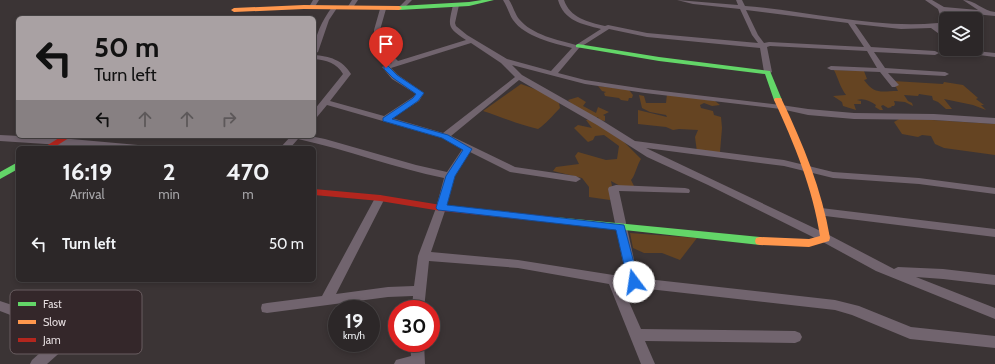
<!DOCTYPE html>
<style>
:root{--surface:#2c2728;--page:#342f30;--text:#f1f3f6;--muted:#a6a5a8;--line:#484445}
body{margin:0;font-family:Cabin,sans-serif;background:var(--page);color:var(--text);height:100vh;display:flex;flex-direction:column;font-size:15px;white-space:nowrap}
*{box-sizing:border-box;margin:0}
p{font-size:13px;color:var(--muted)}
.icon{flex:none;width:22px;height:22px;fill:none;stroke:currentColor;stroke-width:2;stroke-linecap:round;stroke-linejoin:round}
.map{position:relative;flex:1;overflow:hidden}
.details{position:absolute;left:16px;top:146px;width:300px;height:136px;display:flex;flex-direction:column;background:var(--surface);border-radius:6px;box-shadow:0 2px 6px #0003,0 0 0 1px var(--line)}
.details>*{flex:none}
.guide{position:absolute;left:16px;top:16px;width:300px;height:122px;border-radius:6px;box-shadow:0 2px 6px #0003,0 0 0 1px var(--line);background:#a9a1a3;color:#111;overflow:hidden}
.tools{position:absolute;left:939px;top:12px;display:grid;gap:8px}
.tools a{display:grid;place-items:center;width:44px;height:44px;border-radius:6px;background:var(--surface);box-shadow:0 2px 6px #0003,0 0 0 1px var(--line);font-size:20px}
.speed{position:absolute;left:328px;top:300px;display:flex;gap:8px;font-size:20px;font-weight:700;text-align:center}
.speed>*{display:grid;place-content:center;width:52px;height:52px;border-radius:50%;background:var(--surface);box-shadow:0 2px 6px #0003,0 0 0 1px var(--line);line-height:1}
.speed small{font-size:10px;font-weight:400}
.speed .limit{border:6px solid #d22;background:#fff;color:#111}
.pin{position:absolute;display:grid;place-items:center;width:34px;height:34px;color:#fff;margin:-41px -17px;border-radius:50% 50% 50% 0;rotate:-45deg;box-shadow:0 0 4px #0007}
.pin .icon{rotate:45deg}
.me{position:absolute;width:44px;margin:-22px;rotate:346deg;stroke-linejoin:round;filter:drop-shadow(0 0 3px #0008)}
.turn{display:flex;align-items:center;gap:14px;height:84px;padding:0 12px;font-size:18px}
.turn .icon{width:52px;height:52px;stroke-width:2.5}
.turn b{display:block;font-size:28px;line-height:34px}
.lanes{display:flex;align-items:center;height:38px;padding:0 12px;background:#0003;justify-content:center;gap:20px;direction:ltr}
.lanes .off{opacity:.35}
.eta{display:flex;justify-content:space-evenly;align-items:center;height:68px;text-align:center}
.eta b{font-size:24px;font-weight:700;line-height:28px}
ul{padding:0;list-style:none}
li{display:flex;align-items:center;gap:12px;height:60px;padding:0 12px}
li div{flex:1}
li b{display:block;font-size:15px}
li em{font-style:normal}
.map>svg:first-child{display:block}
.green{fill:#654422}
.lines{fill:none;stroke-linecap:round;stroke-linejoin:round}
.street{fill:#71646e;fill-rule:evenodd}
.fast{fill:#63d668;fill-rule:evenodd}
.slow{fill:#ff974d;fill-rule:evenodd}
.jam{fill:#b3261e;fill-rule:evenodd}
.route{fill:#1a73e8;stroke:#114b97}
.key{fill:#34272a;stroke:#695d60;stroke-width:1}
.key-label{font-size:11px;fill:#e4dcde}
</style>
<div class="map">
<svg width="995" height="364" viewBox="0 0 995 364">
<rect width="100%" height="100%" fill="#3b3435"/>
<path class="green" d="M834,70L864,71L867,79L864,80C875,95 881,91 898,91L893,81L943,84L944,82L963,85L978,98L976,99L984,105H981L986,110L973,105L944,99L952,109H946L938,102L933,100L932,96L919,94L918,96L904,95L908,101L912,103L913,106L905,102L894,101L895,104L894,106H891L892,107L888,108L883,105L881,106L883,110H880L875,107L876,105C870,101 864,98 857,100L861,101V104H854L856,110L843,106L842,102L833,96L846,95C840,87 838,78 834,70Z
M521,84L543,92L559,103L560,108C553,115 546,124 538,129C519,125 502,117 483,111Z
M598,86L629,90L633,95L632,98H629L628,101L621,100L619,98L605,96L604,93L606,92L602,91Z
M667,94L715,101L720,105L712,106L704,103L700,105L701,108L713,111L714,115L721,117L722,128L720,152H697L695,137L698,130L679,129L673,130L666,127L638,124V110L667,117L666,115L650,112L642,108L639,95L644,96L646,103H666Z
M578,97L586,102L583,106L596,113L598,107L609,112L603,115L601,114L605,116V121L599,120L598,117L595,119L574,107L568,100Z
M901,118L995,124V155L944,148L935,144L931,136L922,135L918,137L902,134L894,122Z
M590,119L623,141L641,159C637,165 635,176 631,180L634,186L622,187L611,181L613,191L610,200L589,197V187L582,178L553,171L556,167L579,164L575,156L578,152L606,160L617,159L619,146L604,135L595,136L593,140L588,142L574,128L578,125L592,128L586,120Z
M630,233L697,238L680,260L662,253H644L633,248Z"/>
<g class="lines">
<path class="street" d="M313,0H319L314,8L312,9L309,7Z
M352,0H358L352,9H348L347,8Z
M406,0H412L403,9H399V7Z
M503,0H509C513,6 515,14 519,19C532,35 558,40 576,45L601,29C582,24 564,21 558,0H564C570,18 588,22 605,26L608,25L647,33L758,43L752,35L740,9L693,4L677,0L738,5L736,0H742L745,6C810,11 873,29 938,23L942,21L938,9L925,0H932L944,7L978,10L963,0C975,0 983,11 995,12V16L944,11L947,19H946V23L938,27L946,34V39L931,28L901,29L855,24L871,47L935,51L939,53L935,55L874,52L885,68L945,72L949,74L945,76L888,73L899,85L895,87H892L880,72L831,70L827,68L831,66L877,68L867,51L770,46L767,47L772,72L768,74L764,72L760,48L647,37L609,29L579,48L558,73L585,80L645,89L781,105L808,109L854,113L934,114L995,118V124L934,120L854,119L808,115L781,109L645,93L585,84L512,65L522,75L603,121L635,141L784,160L833,172L919,178L995,188V194L919,184L833,178L784,166L646,148L829,235L894,269L898,267L943,269L995,275V285L943,279L916,277L995,308V319L876,271L821,241L708,185L647,157L597,125L519,80L451,136L515,167L576,176L581,179L576,182L510,172L470,152L455,176L446,208L431,252L518,260L626,277L608,189L609,187L616,185L685,188L689,189L690,191L689,193L619,191L638,278L835,300L859,306L911,327L995,336V348L910,339L852,315L835,310L622,286L641,329L795,331L800,333L802,337L800,341L795,343L645,341L655,364H641L609,284L518,268L429,261L424,309H412L413,296L388,297L267,313L262,312L261,308L262,304L267,303L322,296L375,198L380,195L385,198L336,294L388,287L414,286L418,256L436,208L444,178C395,168 348,150 298,139L290,148H280L291,136H310L325,139L416,165L447,172L463,148L442,138L327,105L317,117L314,118V110L343,74C337,63 326,60 314,59V55C329,56 343,60 351,74L330,101L384,116L413,97L416,94L392,79L382,67L392,63L374,43V30L380,9L383,7L386,9L380,30V43L398,61L466,40C447,27 448,27 453,5L456,3L459,5L455,23L456,26L467,35L507,59L551,71L572,48C553,43 525,37 513,20C509,14 507,6 503,0ZM746,10L848,23L864,47L769,42L764,43L758,35ZM471,43L501,63L515,77L443,133L392,118L419,101L424,93L398,75L391,68Z
M332,7L337,8L329,20L318,52L314,54C314,36 322,21 332,7Z
M957,49L995,53V57L971,54Z
M0,135L60,138L138,145L143,148H107L0,141Z
M821,208L995,229V237L817,215L816,212L817,209Z
M0,301L36,313L74,332L76,336L74,340L47,364H30L32,360L58,337L26,321L0,311Z
M410,343H424L425,364H394L396,360L411,356Z"/>
<path class="fast" d="M482,0H494L469,6L399,10L396,8L399,6L469,2Z
M578,44L659,57L770,71L782,100L778,102L774,100L765,74L659,61L576,47V45Z
M18,162V169L0,179V172Z
M555,217L760,237L764,238L765,241L764,244L760,245L552,222L550,220L552,218Z"/>
<path class="slow" d="M304,5L399,6L402,8L399,10L304,9L234,12L231,10L234,8Z
M775,98H781L782,100C803,144 822,190 830,238L829,241L809,247L760,245L756,244L755,241L756,238L760,237L809,239L820,236C813,189 794,143 774,100Z"/>
<path class="jam" d="M62,136H72L53,148H43Z
M314,189L380,195L441,205L555,217L558,218L560,220L558,222L555,223L441,211L380,201L314,195Z"/>
</g>
<path class="route" d="M384,66H388L397,75L424,93L418,101L392,119L448,135L472,149L455,176L447,205L624,225L639,282L637,285L634,286L630,285L628,282L616,230L438,210L436,208L446,176L463,150L442,138L383,121V118L413,98L416,94L393,78L384,69Z"/>
<rect x="10" y="290" width="132" height="64" rx="6" class="key"/>
<rect x="18" y="302" width="18" height="4" fill="#63d668"/>
<rect x="18" y="320" width="18" height="4" fill="#ff974d"/>
<rect x="18" y="338" width="18" height="4" fill="#b3261e"/>
<g class="key-label">
<text x="43" y="308">Fast</text>
<text x="43" y="326">Slow</text>
<text x="43" y="344">Jam</text>
</g>
</svg>
<div class="tools">
<a><svg class="icon" aria-label="layers" viewBox="0 0 24 24"><path d="M12 4l9 5-9 5-9-5zM3 14l9 5 9-5"/></svg></a>
</div>
<div class="speed"><div>19<small>km/h</small></div><div class="limit">30</div></div>
<div class="pin" style="left:386px;top:68px;background:#d93025"><svg class="icon" aria-label="arrive" viewBox="0 0 24 24"><path d="M6 21V4h12l-3 4 3 4H6"/></svg></div>
<svg class="me" style="left:634px;top:282px" viewBox="-20 -20 40 40"><circle r="19" fill="#fff"/><path d="M0-13L10 11 0 6-10 11z" fill="#1a73e8"/></svg>
<div class="guide">
<div class="turn"><svg class="icon" aria-label="left" viewBox="0 0 24 24"><path d="M17 20v-9H6M10 6l-5 5 5 5"/></svg><div><b>50 m</b>Turn left</div></div>
<div class="lanes"><svg class="icon" aria-label="left" viewBox="0 0 24 24"><path d="M17 20v-9H6M10 6l-5 5 5 5"/></svg><svg class="icon off" aria-label="ahead" viewBox="0 0 24 24"><path d="M12 20V5M6 11l6-6 6 6"/></svg><svg class="icon off" aria-label="ahead" viewBox="0 0 24 24"><path d="M12 20V5M6 11l6-6 6 6"/></svg><svg class="icon off" aria-label="right" viewBox="0 0 24 24"><path d="M7 20v-9h11M14 6l5 5-5 5"/></svg></div>
</div>
<section class="details">
<div class="eta">
<div><b>16:19</b><p>Arrival</p></div>
<div><b>2</b><p>min</p></div>
<div><b>470</b><p>m</p></div>
</div>
<ul>
<li><svg class="icon" aria-label="left" viewBox="0 0 24 24"><path d="M17 20v-9H6M10 6l-5 5 5 5"/></svg><div><b>Turn left</b></div><em>50 m</em></li>
</ul>
</section>
</div>
